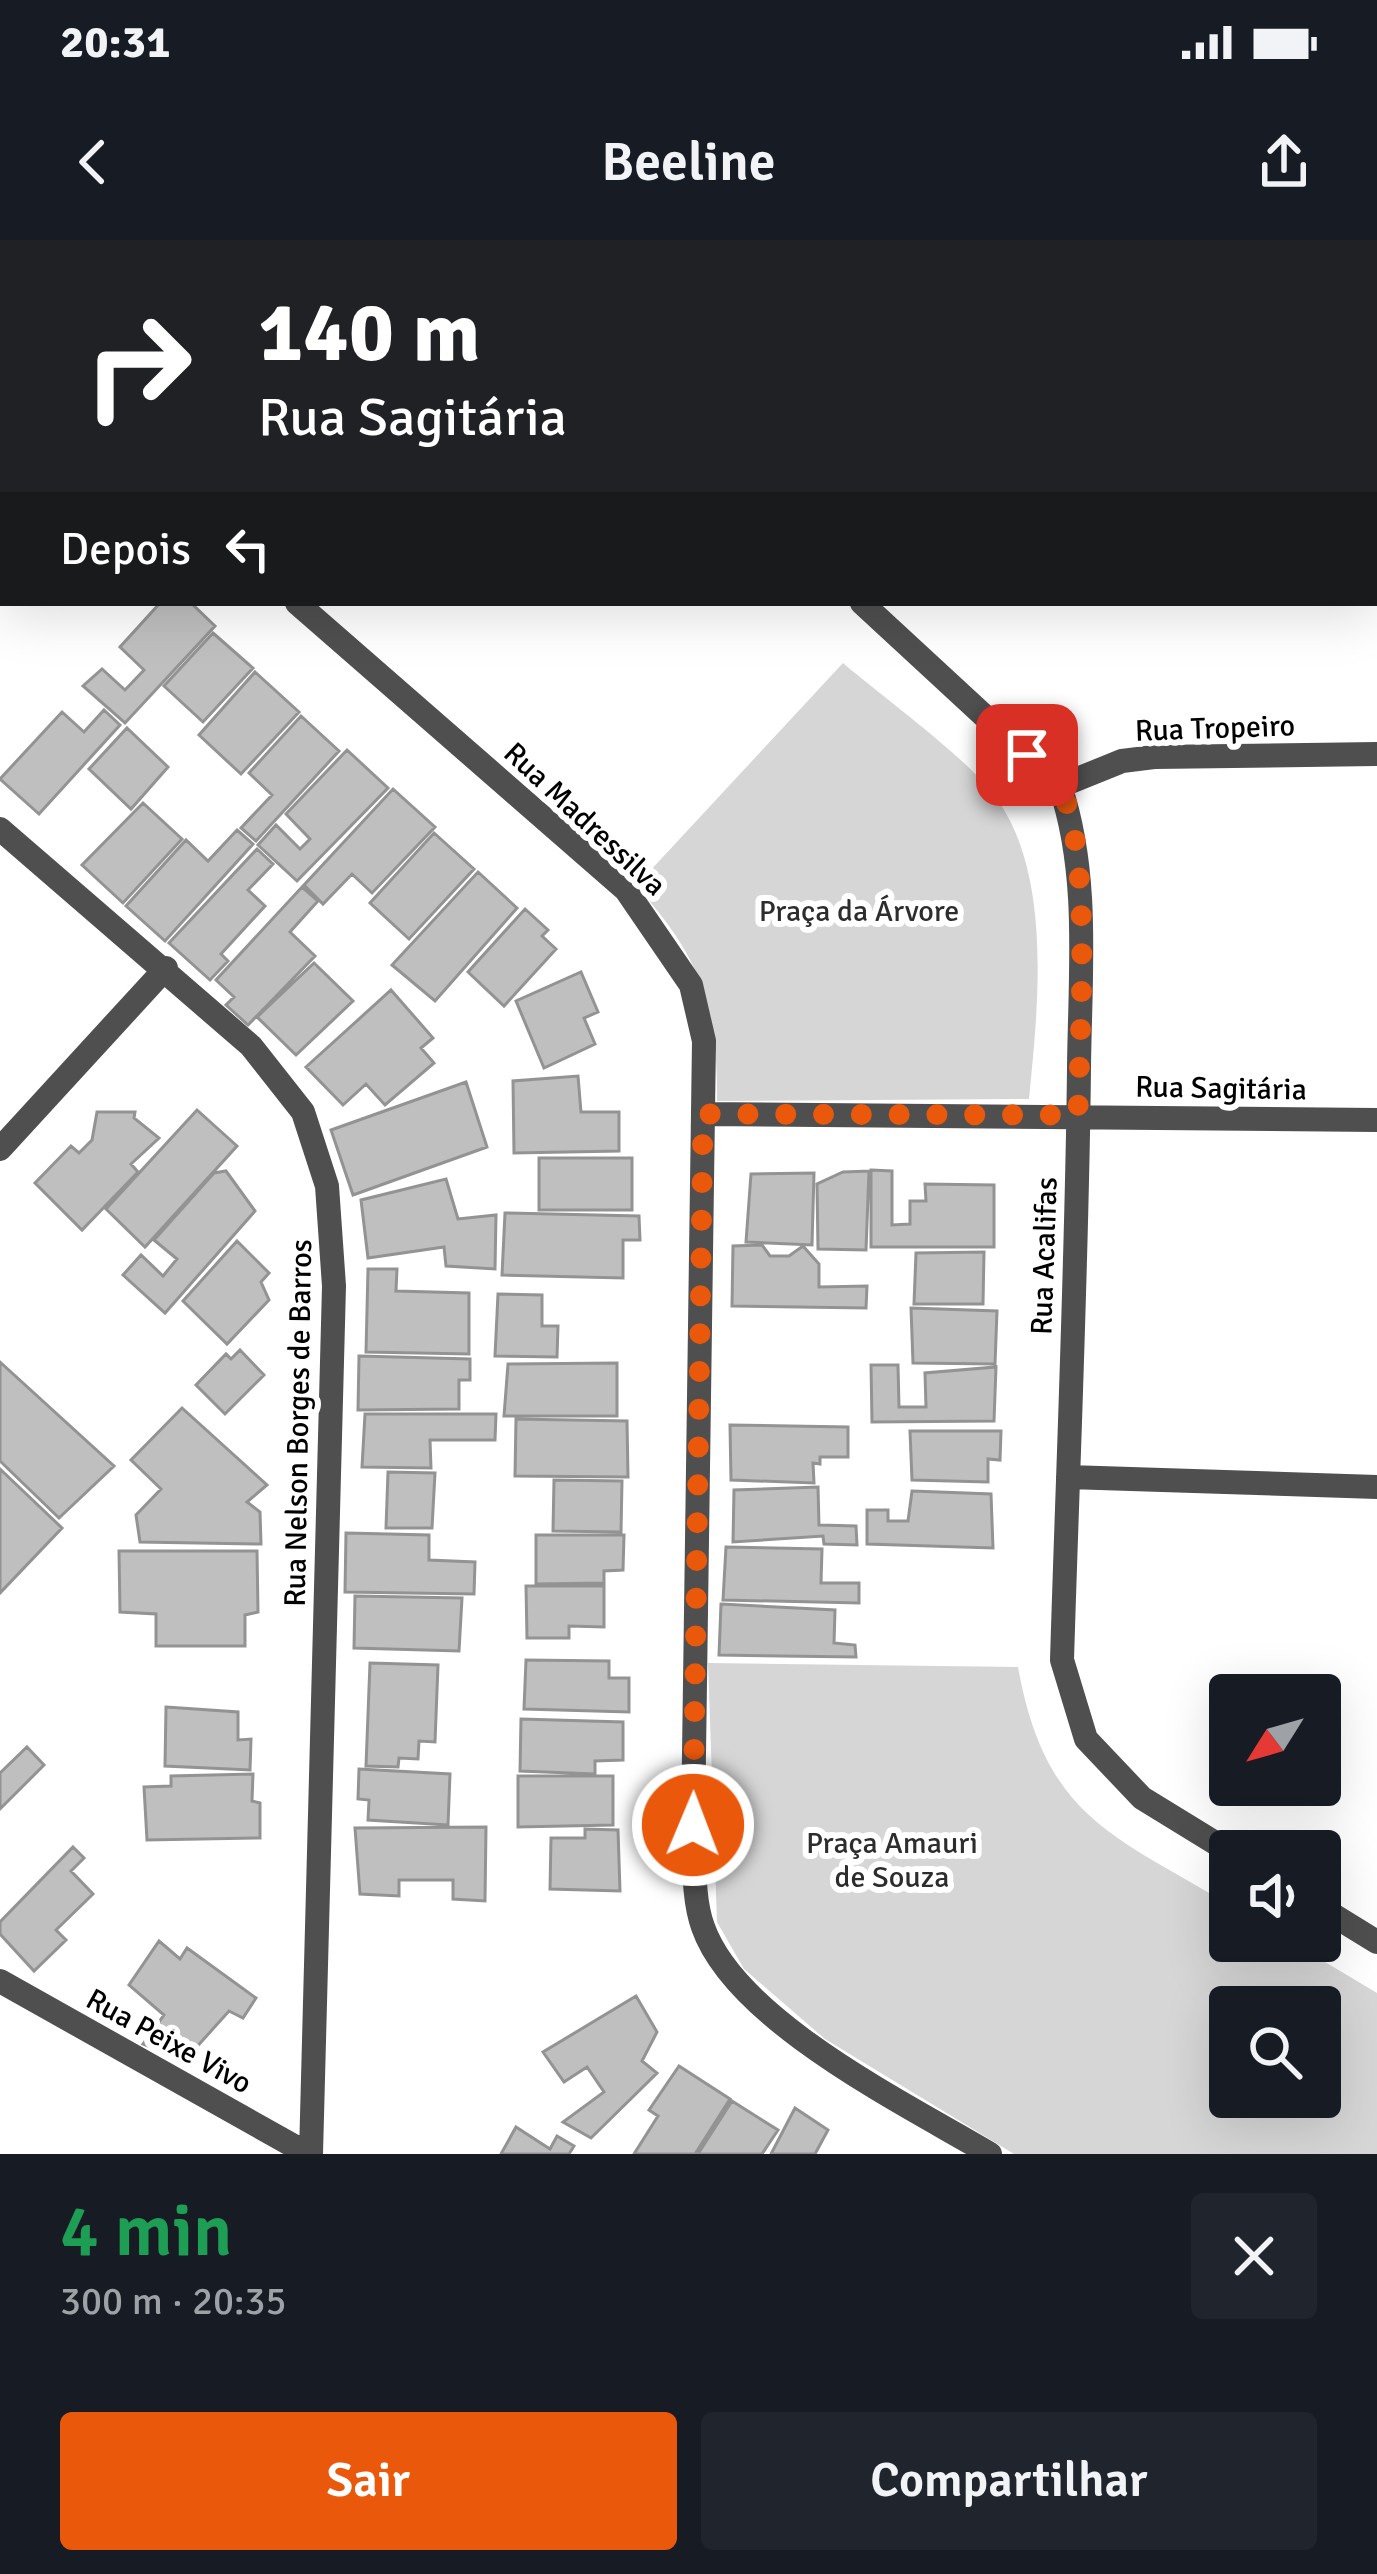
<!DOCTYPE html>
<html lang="pt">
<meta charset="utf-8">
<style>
:root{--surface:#171b24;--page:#20242c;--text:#f1f3f6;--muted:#9ea1a6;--accent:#ea580c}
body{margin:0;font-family:Signika,sans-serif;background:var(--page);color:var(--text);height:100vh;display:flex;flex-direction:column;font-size:45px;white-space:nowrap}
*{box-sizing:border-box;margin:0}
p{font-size:39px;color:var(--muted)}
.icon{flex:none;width:66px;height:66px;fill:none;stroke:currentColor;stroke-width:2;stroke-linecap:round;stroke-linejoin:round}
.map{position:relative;height:1914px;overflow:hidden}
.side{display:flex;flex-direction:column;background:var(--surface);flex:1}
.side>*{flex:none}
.hud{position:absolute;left:0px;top:0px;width:1377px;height:366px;box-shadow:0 12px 48px #0002;background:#202124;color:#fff;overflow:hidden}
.needle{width:78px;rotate:233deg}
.buttons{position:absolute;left:1209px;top:1434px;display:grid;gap:24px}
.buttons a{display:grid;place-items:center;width:132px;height:132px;border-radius:12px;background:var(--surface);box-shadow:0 12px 48px #0002;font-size:60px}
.pin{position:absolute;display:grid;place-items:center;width:102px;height:102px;color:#fff;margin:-51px;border-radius:24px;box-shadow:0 6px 18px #0006}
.me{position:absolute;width:132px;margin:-66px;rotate:1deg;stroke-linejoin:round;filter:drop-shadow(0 0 9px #0008)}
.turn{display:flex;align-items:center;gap:42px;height:252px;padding:0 60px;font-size:54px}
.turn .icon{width:156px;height:156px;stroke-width:2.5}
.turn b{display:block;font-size:84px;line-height:102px}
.then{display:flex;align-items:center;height:114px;padding:0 60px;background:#0003;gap:24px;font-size:45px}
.round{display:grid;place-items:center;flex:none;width:126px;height:126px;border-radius:12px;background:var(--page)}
.summary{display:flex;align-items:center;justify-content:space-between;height:204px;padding:0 60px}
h1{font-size:72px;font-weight:600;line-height:90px;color:#1e9e55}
.cta{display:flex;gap:24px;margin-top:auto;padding:24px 60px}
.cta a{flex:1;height:138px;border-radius:12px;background:var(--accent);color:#fff;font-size:48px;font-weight:600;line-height:138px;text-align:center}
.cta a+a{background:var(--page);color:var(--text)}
.status{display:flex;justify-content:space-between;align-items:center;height:84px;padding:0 60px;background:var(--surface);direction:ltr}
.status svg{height:33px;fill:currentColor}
header{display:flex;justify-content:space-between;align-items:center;height:156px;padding:0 60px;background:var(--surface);font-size:54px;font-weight:600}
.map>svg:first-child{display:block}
.green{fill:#d6d6d6;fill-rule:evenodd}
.building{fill:#bfbfbf;stroke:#939393;stroke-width:3}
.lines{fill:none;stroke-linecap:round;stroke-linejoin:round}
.minor{stroke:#4f4f4f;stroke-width:24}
.tertiary{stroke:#4f4f4f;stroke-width:24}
.route{stroke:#ea580c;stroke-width:21;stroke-dasharray:0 37.8}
.labels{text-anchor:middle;stroke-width:12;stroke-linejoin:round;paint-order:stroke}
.street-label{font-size:30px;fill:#000;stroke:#fff}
.park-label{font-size:30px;fill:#2d2d2d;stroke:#fff}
</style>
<div class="status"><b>20:31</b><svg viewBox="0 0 49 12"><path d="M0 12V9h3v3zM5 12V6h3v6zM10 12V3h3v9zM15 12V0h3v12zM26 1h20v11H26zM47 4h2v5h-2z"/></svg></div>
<header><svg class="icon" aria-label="back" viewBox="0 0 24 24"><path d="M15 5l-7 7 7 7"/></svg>Beeline<svg class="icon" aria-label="share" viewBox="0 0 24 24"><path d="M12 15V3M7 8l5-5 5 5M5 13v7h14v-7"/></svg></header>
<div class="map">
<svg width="1377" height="1914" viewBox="0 0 1377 1914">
<rect width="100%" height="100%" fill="#fff"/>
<path class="green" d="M843,423C885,459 959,512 991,551C1054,629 1038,767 1029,859L717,861C718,766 700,716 636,646Z
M708,1423L1018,1427C1045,1576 1110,1594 1230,1665V1701H1290L1377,1753V1914H1014L825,1799L744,1729L717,1682ZM1230,1767H1320V1857H1230Z"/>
<path class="building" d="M160,363H191L215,386L125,483L83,446L102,429L125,450L144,430L120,407Z
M213,393L253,428L203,482L164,446Z
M255,432L299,472L241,534L199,495Z
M104,470L120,485L39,574L0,539L62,472L84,492Z
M301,476L339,511L256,601L241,588L272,555L249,533Z
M127,488L168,527L131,569L89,529Z
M347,510L388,548L297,641L258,605L276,585L300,609L310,599L286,574Z
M393,549L435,587L372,653L352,634L323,664L304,645Z
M143,563L182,599L123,663L82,625Z
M237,590L253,604L165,701L126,666L186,600L208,621Z
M434,593L474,629L409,699L370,663Z
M257,609L273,624L248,650L265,666L221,714L228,721L210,740L169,703Z
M478,632L517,668L435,761L392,725Z
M302,647L318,661L290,692L315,716L248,785L226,765L234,757L216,740Z
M525,669L548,690L542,696L556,709L504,766L468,732Z
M314,723L353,761L296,815L257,777Z
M581,732L598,772L584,778L595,804L544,828L516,761Z
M391,750L433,798L421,808L434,823L385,865L366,844L343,865L306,827Z
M578,836L581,872H619V911L514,913L513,841Z
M466,842L487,907L353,955L331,890Z
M197,870L237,906L145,1007L106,969Z
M97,872H135L134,878L159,898L131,924L138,932L82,990L35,943L71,906L79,913L92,900Z
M539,918H632V970H539Z
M871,930L892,931V985L910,984V961H926L925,944L994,945V1007H871Z
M226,931L255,971L165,1073L123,1035L141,1015L163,1036L177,1019L154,1000L214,933Z
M869,931L866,1010L818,1009L817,944L843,932Z
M814,933L812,1005L746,1002L751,934Z
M446,939L458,979L496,975L495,1029L446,1026L444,1007L368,1018L361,960Z
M505,973L639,976L640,1000H623V1038L502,1035Z
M237,1001L269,1033L261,1042L269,1060L227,1104L183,1061Z
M762,1005L770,1016H789L803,1006L819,1024V1047L867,1046L866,1068L732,1066L733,1006Z
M984,1012L983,1064H914L916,1013Z
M368,1029H397L396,1051L469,1053V1114L366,1112Z
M498,1054L542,1055V1086H558L557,1117L495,1116Z
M911,1068L997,1071L995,1124L913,1123Z
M240,1110L264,1135L225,1174L196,1145L226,1114L231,1119Z
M359,1116L470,1119V1140H459V1169L358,1170Z
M0,1122L114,1226L59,1278L0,1221Z
M617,1123V1176H504L508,1124Z
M871,1125H898L899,1167H926L925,1133L996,1127L994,1181L872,1182Z
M182,1168L267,1245L247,1262L260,1272L261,1304L140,1302L136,1275L161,1249L131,1220Z
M365,1174H496L495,1200H430L431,1228L362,1227Z
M516,1179L627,1181L628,1237L515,1236Z
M730,1185L848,1187V1217H820V1224L813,1223L814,1243L731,1240Z
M910,1191H1001L1000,1220L988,1219V1242L912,1240Z
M0,1229L62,1288L0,1353Z
M388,1232L435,1233L432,1288H386Z
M554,1240L622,1241L621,1292L553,1291Z
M818,1247L819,1285L856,1286L857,1305L824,1304L823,1296L733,1302L734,1250Z
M912,1251L991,1254L993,1308L867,1304V1270H888V1281H908Z
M346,1293L429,1295V1320L475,1322L474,1354L345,1352Z
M536,1295H624L623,1330L604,1331V1343L536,1344Z
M726,1307L822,1309L821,1343H859V1363L723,1360Z
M119,1311H257L258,1372L245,1375V1406H156V1374L120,1372Z
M526,1346H604V1387L569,1386V1398H527Z
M355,1356L462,1358L459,1411L354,1408Z
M721,1364L835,1370L834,1403L855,1405L856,1417L719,1415Z
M526,1420L609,1421V1438H629V1472L524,1469Z
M370,1423L438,1425L435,1502L419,1501L418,1519L399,1518L398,1527L366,1526Z
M166,1467L238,1472V1500L251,1499L250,1530L165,1526Z
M521,1479L623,1482V1520L595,1521V1534L520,1531Z
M27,1507L44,1525L0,1569V1533Z
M359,1529L450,1534L448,1585L368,1580L369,1560L358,1559Z
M253,1534L252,1561L260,1563V1598L147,1600L144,1547L171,1546V1536Z
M518,1536H613V1585L518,1587Z
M486,1587L485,1661L453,1659V1640H399V1656L360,1654L355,1588Z
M585,1589L618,1590L620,1651L550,1649L551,1598H585Z
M73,1607L84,1618L71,1631L93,1654L56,1690L66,1700L34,1731L0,1694V1682Z
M159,1701L180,1719L187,1708L256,1758L243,1778L229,1771L185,1820L143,1804L164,1775L129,1745Z
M636,1756L657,1792L642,1821L657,1833L591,1898L563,1882L604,1852L587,1827L564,1842L543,1812Z
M679,1826L730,1859L695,1914H634L658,1876L649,1870Z
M732,1861L778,1890L762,1914H698Z
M795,1868L828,1890L815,1914H771Z
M516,1887L550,1909L557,1896L574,1906L569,1914H501Z"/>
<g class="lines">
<path class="minor" d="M465,0L468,3
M835,3L838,0
M1374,140L1377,139
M297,363L626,650L691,745L704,801L693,1585C695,1617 692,1657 703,1687C736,1781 906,1864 990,1914
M862,363L1060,546C1090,635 1080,734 1079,827C1077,1024 1068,1222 1062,1420L1086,1499L1142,1558L1230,1612
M1060,546L1122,521L1154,517L1377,514
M0,589L251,806L303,872L327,946L334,1046L311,1914
M703,874L1377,880
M0,909L166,728
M1068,1237L1377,1247
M1320,1667L1377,1702
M0,1741L308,1914"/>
<path class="tertiary" d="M317,3L320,0
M0,348L3,345"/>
</g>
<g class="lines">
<path class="route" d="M693,1585L703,874L1078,875C1079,803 1093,605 1060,548C1053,536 1037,525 1027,515"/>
</g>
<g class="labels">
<g class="street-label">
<text transform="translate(1215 488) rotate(-2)" y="10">Rua Tropeiro</text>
<text transform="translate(585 579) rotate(43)" y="10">Rua Madressilva</text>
<text transform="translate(1221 848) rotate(1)" y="10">Rua Sagitária</text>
<text transform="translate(1044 1016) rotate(-88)" y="10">Rua Acalifas</text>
<text transform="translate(298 1183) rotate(-89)" y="10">Rua Nelson Borges de Barros</text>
<text transform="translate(169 1801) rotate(29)" y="10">Rua Peixe Vivo</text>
</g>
<g class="park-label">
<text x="859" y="681">Praça da Árvore</text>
<text x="892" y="1613">Praça Amauri<tspan x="892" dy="34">de Souza</tspan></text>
</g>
</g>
</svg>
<div class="buttons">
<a><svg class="needle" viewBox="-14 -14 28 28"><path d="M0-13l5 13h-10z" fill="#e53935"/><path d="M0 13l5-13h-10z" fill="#9ea1a6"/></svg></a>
<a><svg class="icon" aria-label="sound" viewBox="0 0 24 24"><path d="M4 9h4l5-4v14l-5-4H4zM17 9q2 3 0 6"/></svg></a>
<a><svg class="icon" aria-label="search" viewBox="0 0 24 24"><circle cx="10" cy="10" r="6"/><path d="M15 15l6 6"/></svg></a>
</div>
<div class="pin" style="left:1027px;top:515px;background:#d93025"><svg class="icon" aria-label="arrive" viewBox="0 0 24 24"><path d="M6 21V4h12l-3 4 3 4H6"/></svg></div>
<svg class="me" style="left:693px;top:1585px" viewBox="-20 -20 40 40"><circle r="17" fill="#ea580c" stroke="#fff" stroke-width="3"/><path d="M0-11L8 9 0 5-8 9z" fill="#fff"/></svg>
<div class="hud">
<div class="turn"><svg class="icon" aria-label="right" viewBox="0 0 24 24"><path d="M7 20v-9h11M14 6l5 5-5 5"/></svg><div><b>140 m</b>Rua Sagitária</div></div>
<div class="then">Depois<svg class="icon" aria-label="left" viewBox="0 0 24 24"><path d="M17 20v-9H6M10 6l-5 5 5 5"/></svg></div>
</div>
</div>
<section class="side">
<div class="summary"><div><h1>4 min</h1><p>300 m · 20:35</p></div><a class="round"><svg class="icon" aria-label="close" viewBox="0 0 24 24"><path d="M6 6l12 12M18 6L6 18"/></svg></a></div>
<div class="cta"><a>Sair</a><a>Compartilhar</a></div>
</section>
